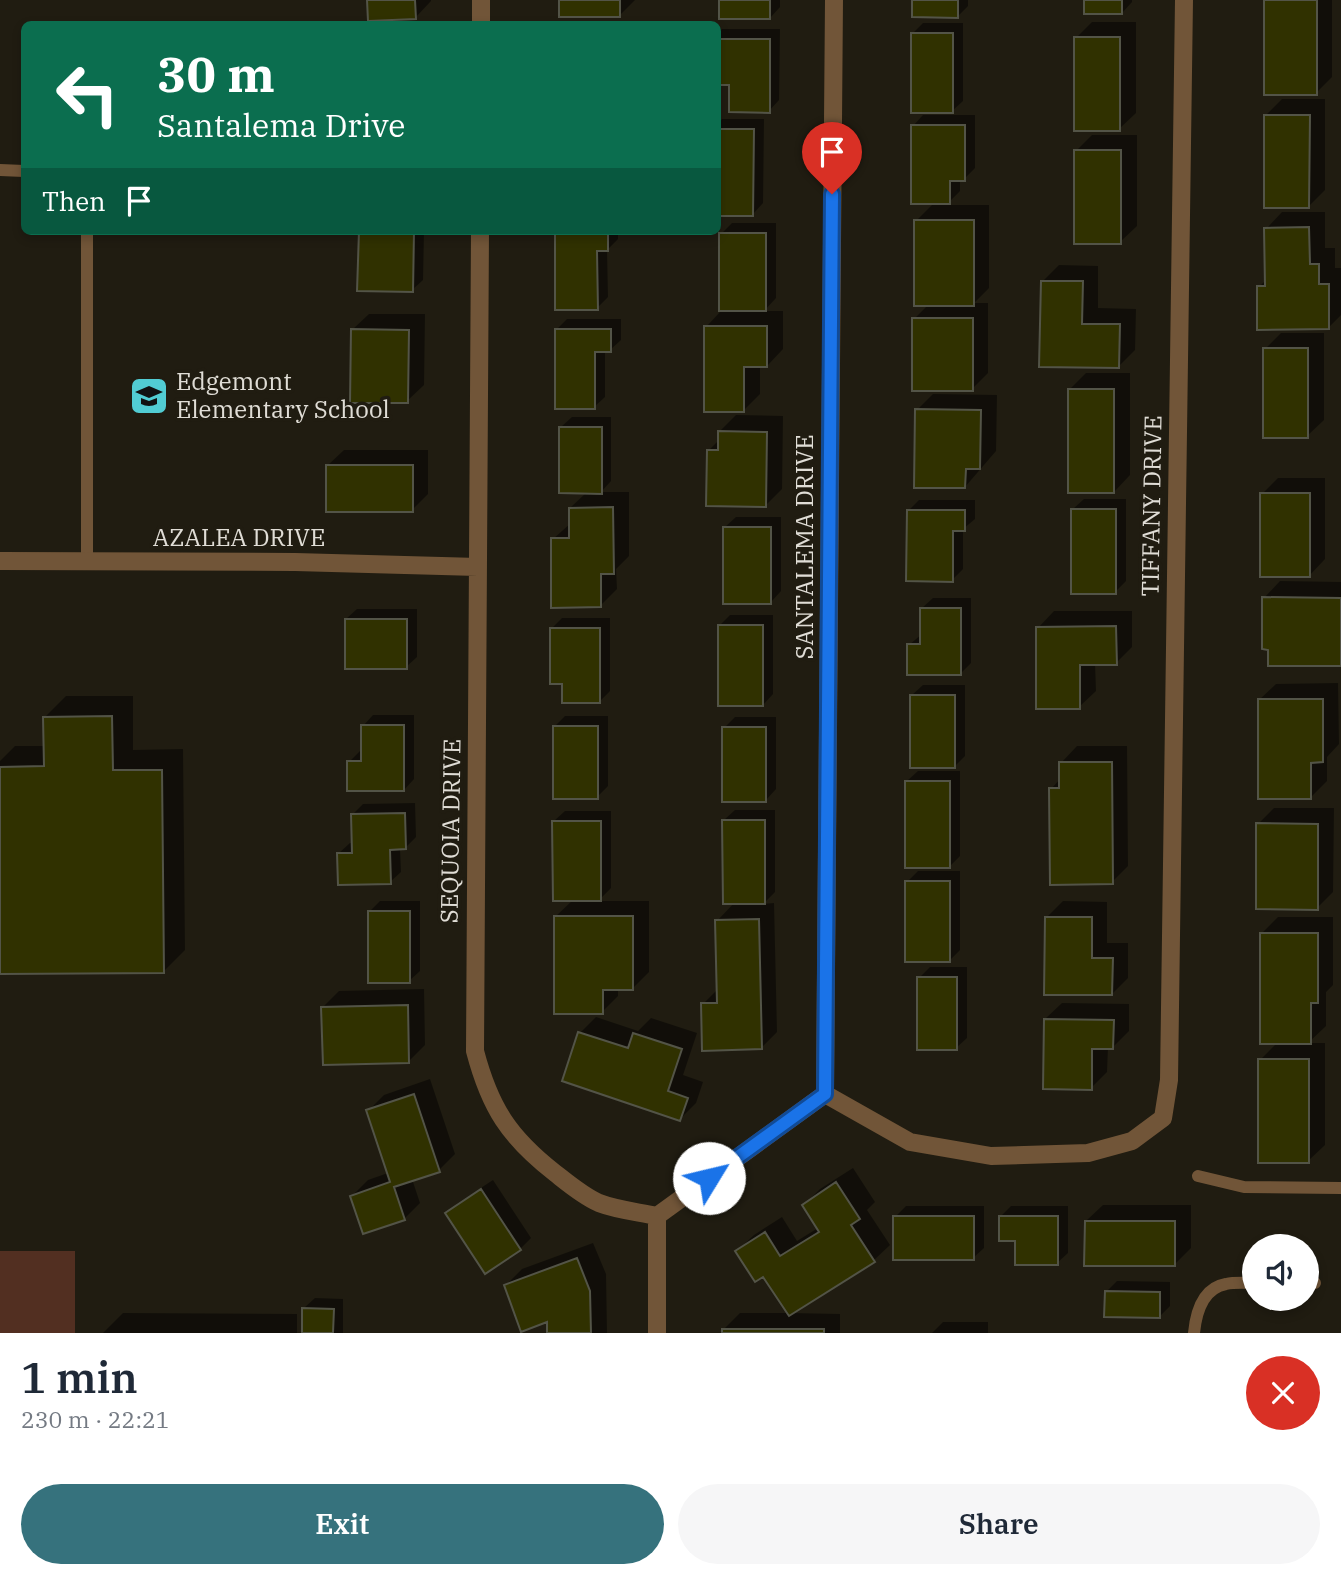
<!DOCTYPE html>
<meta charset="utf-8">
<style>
:root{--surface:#fff;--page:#f6f6f7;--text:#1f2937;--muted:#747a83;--accent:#36727d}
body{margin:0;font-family:"IBM Plex Serif",serif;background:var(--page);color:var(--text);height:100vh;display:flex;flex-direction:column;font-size:26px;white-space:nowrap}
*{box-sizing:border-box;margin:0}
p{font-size:23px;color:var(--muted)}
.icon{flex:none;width:38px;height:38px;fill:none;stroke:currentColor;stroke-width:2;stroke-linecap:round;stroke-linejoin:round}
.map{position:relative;height:1333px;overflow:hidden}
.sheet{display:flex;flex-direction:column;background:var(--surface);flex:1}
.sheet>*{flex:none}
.hud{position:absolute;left:21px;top:21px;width:700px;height:214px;border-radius:10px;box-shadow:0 4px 10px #0003;background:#0b6e4f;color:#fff;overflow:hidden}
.tools{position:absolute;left:1242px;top:1234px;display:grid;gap:14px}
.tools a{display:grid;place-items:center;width:77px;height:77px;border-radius:50%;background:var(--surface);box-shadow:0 4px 10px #0003;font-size:35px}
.pin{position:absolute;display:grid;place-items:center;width:60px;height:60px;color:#fff;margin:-72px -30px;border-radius:50% 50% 50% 0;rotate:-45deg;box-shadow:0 0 7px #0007}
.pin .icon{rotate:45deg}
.me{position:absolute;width:77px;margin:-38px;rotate:54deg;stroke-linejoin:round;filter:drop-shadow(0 0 5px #0008)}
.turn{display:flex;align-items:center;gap:24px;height:147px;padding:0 21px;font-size:32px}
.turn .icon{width:91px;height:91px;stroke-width:2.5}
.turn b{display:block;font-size:49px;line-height:60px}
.then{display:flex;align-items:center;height:66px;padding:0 21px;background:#0003;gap:14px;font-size:26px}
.round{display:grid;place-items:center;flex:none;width:74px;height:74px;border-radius:37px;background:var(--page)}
.overview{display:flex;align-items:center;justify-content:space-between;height:119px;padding:0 21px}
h1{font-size:42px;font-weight:600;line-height:52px}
.cta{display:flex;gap:14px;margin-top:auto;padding:14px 21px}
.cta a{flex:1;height:80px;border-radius:42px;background:var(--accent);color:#fff;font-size:28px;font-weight:600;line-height:80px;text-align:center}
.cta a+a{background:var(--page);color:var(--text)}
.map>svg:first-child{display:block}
.green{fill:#522f21}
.shadow{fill:#0007}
.building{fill:#303100;stroke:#535447;stroke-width:2}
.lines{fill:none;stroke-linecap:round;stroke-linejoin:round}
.service{stroke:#715538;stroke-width:12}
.minor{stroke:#715538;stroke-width:18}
.route-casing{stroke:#114b97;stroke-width:18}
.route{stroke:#1a73e8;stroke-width:12}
.labels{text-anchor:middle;stroke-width:7;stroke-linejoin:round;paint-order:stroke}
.poi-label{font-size:24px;fill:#e0ddd6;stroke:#201c11;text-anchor:start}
.street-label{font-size:24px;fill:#e0ddd6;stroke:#201c11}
</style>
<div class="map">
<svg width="1341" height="1333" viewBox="0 0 1341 1333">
<rect width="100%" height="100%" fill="#201c11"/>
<path class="green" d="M0,1251H75V1333H0Z"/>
<path class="shadow" d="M369,0H431V1L415,18Z
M561,0H635L619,16Z
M721,0H780V7L770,18Z
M914,0H968V6L957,17Z
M1085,0H1132V2L1122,13Z
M1266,0H1332V77L1316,93Z
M1092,22H1136V113L1119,129L1076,38Z
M923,23H963V101L952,111L913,33Z
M722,29H780L779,100L769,111L731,83H718V33Z
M1282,99H1325V190L1308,207L1266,115Z
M923,115H975V168L964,179H960V191L946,205H989V288L974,303H988V373L972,389L914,319L929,304L916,221L935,202L913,126Z
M722,119H764L763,203L753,214H718V124Z
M1092,135H1137V226L1120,242L1076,151Z
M1282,212H1325V248H1335V268H1341V315L1328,328L1259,287L1267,279L1266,229Z
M732,223H776V298L764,311H783V349L767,366H760V394L744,410L706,327L721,311V234Z
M360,231H424L423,280L412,290Z
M559,231H618V239L607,250L608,297L597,308L557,234Z
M1059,265L1098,266V308L1136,309L1135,350L1119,366L1042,282Z
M369,314H425L424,385L407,401L352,330Z
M567,319H621V340L610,350H605V397L594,407L556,330Z
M1281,333H1324V420L1307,436L1265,349Z
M1086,373H1130V475L1114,492L1069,390Z
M933,394L997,395L996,451L965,487L917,410Z
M736,415L783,416L782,489L766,505L708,451L720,439V431Z
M572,417H611V481L601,492H629V556L616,569L617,589L600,606L553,539L571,523L570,508L587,492L561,427Z
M344,450H428V494L412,510L327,466Z
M1278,478H1325V559L1309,576L1262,494Z
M1084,499H1126V581L1115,592L1073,509Z
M919,500H975V519L963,529V569L952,580L909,510Z
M736,517H781V591L771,602L725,527Z
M1280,581L1341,582V664L1264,598Z
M933,598H971V663L960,674L909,645L922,634V608Z
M357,609H417V657L406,667L346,619Z
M1054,611H1132V647L1116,663H1095L1096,691L1079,707L1038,628Z
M730,615H773V694L763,705L719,626Z
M562,618H610V691L599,702L564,683L551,629Z
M1338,683L1339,744L1327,757V781L1311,797L1259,700L1276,684Z
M923,685H965V756L955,766L912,695Z
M66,696H133V750L183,749L185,950L163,972L0,973V761L15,746H45V717Z
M373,715H414V779L404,790L349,762L360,751H363V726Z
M565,716H608V786L597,797L554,727Z
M735,717H776V789L766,800L724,728Z
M1077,746H1127L1128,866L1112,882L1051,789L1061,778V763Z
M918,771H960V856L949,867L907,781Z
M415,803L416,837L406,847L400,848L401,872L390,882L339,853L350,843H353L352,815L363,804Z
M1274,808H1334L1333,892L1317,908L1258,824Z
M735,810H775V892L763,904L774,903L777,1032L761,1048L703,1004L719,988L717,921L735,902L724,820Z
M565,811H611V888L598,901H649V972L633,988H618V996L602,1012L555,917L574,899L554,821Z
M918,871H960V950L950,960L907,882Z
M380,901H420V971L409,981L370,911Z
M1063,901L1107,902V943H1128V978L1112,994L1046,918Z
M1278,917H1333V985L1326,992V1026L1308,1043H1325V1145L1308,1161L1260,1060L1278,1042L1262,933Z
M930,967H967V1038L956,1048L919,978Z
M424,989L425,1045L409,1061L323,1007L339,991Z
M1062,1003L1129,1004V1031L1113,1047H1108L1107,1072L1091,1088L1045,1019Z
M596,1017L638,1031L651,1018L697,1033L683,1075L703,1082L696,1103L680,1119L580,1033Z
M430,1079L455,1154L439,1170L412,1179L420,1203L404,1219L352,1196L368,1180L388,1173L368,1111L384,1095Z
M853,1168L875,1202L867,1210L890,1245L873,1261L790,1313L840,1314V1333H724V1329L740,1313H789L764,1275L737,1251L754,1235L782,1217L797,1241L818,1228L804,1205L820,1189Z
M493,1180L531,1238L520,1249L447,1213L458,1203Z
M1103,1205H1191V1248L1175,1264L1086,1221Z
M906,1206H984V1248L973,1258L895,1217Z
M1011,1206H1068V1253L1057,1263L1016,1239L1000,1217Z
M593,1243L606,1274L607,1333H549V1320L506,1285L522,1269Z
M1117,1281L1170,1282V1306L1159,1317L1106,1292Z
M315,1298L343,1299V1333H304V1308Z
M123,1313L297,1314V1333H103Z
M943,1322H988V1333H932Z"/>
<path class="building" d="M367,0H415L416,19L368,21Z
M559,0H620V17H559Z
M719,0H770V19H719Z
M912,0H958V18L912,17Z
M1084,0H1122V14H1084Z
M1264,0H1317V95H1264Z
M911,33H953V113H911Z
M1074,37H1120V131H1074Z
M718,39H770V113L729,112V85H718Z
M1264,115H1310L1309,208H1264Z
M911,125H965V181H950V204H911Z
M718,129H754L753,216H718Z
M1074,150H1121V244H1074Z
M914,220H974V306H914Z
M1309,227L1310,264H1319V284H1329V329L1257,330V286H1265L1264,228Z
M359,231H414L413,292L357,291Z
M555,233H608V251H597L598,310H555Z
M719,233H766V311H719Z
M1041,281H1083L1082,324H1120L1119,368L1039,367Z
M912,318H973V391H912Z
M704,326H767V367H744V412H704Z
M351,329L409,330L408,403H350Z
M555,329H611V352H595V409H555Z
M1263,348H1308V438H1263Z
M1068,389H1114V493H1068Z
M915,409L981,410L980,469H966L965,488H914Z
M559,427H602V494L559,493Z
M718,431L767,432L766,507L706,506L707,450H718Z
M326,465H413V512H326Z
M1260,493H1310V577H1260Z
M613,507L614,574H601V607L551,608V538H569V508Z
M1071,509H1116V594H1071Z
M907,510H965V531H953V582L906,581Z
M723,527H771V604H723Z
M1262,597L1341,598V666H1268V650L1262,649Z
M920,608H961V675H907V644H920Z
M345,619H407V669H345Z
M718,625H763V706H718Z
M1116,626L1117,665H1080V709H1036V627Z
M550,628H600V703H562V684H550Z
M910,695H955V768H910Z
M1258,699H1323V762L1311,763V799H1258Z
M112,716L113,770H162L164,973L0,974V767L44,766L43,717Z
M361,725H404V791H347V761H361Z
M553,726H598V799H553Z
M722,727H766V802H722Z
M1059,762H1112L1113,884L1050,885L1049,788H1059Z
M905,781H950V868H905Z
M405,813L406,849L390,850L391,884L338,885L337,853H352L351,814Z
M722,820H765V904H723Z
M552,821H601V901H553Z
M1256,823L1318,824V910L1256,909Z
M905,881H950V962H905Z
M368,911H410V983H368Z
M554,916H633V990H603V1014H554Z
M1045,917H1092V958H1113L1112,995H1044Z
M759,919L762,1049L702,1051L701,1003H717L715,920Z
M1260,933H1318V1003H1311V1044H1260Z
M917,977H957V1050H917Z
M408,1005L409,1063L323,1065L321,1007Z
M1044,1019L1114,1020L1113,1049H1092V1090L1043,1089Z
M578,1032L628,1048L633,1033L682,1049L668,1091L688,1098L680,1121L562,1081Z
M1258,1059H1309V1163H1258Z
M414,1094L440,1172L394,1187L405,1220L363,1234L350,1196L390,1182L366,1110Z
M836,1182L860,1219L851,1225L875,1262L789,1316L763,1277L755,1282L735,1251L765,1232L780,1256L819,1232L802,1205Z
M481,1189L521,1250L485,1274L445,1213Z
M893,1216H974V1260H893Z
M999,1216H1058V1265H1015V1241H999Z
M1085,1221H1175V1266H1084Z
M577,1258L590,1291L591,1333H547V1322L521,1332L504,1285Z
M1105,1291L1160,1292V1318L1104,1317Z
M302,1308L334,1309L333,1333H302Z
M722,1329H824V1333H722Z"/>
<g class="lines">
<path class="service" d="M0,170L24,171
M87,231V561
M1198,1176L1244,1187L1341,1188
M1307,1283H1315
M1194,1333C1196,1313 1203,1288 1226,1284C1235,1282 1246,1283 1255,1283"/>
<path class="minor" d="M481,24V0
M480,231L475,1051C490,1108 509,1137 555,1173C569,1184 583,1196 599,1203C617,1210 639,1212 657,1216
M0,561L295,562L478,567
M825,1094L834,0
M657,1216L825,1094L910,1142L991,1156L1088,1153L1132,1141L1163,1118L1169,1080L1184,0
M657,1216V1333"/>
</g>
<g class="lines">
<defs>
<path id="route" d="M709,1178L825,1094L832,194"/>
</defs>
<use href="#route" class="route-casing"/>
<use href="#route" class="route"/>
</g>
<defs>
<symbol id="school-square" viewBox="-11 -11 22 22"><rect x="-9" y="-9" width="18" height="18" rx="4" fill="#51ccd3" stroke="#201c11"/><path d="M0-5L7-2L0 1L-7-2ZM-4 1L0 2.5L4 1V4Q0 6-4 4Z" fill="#111"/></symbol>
</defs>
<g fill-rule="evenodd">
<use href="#school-square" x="127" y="374" width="44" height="44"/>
</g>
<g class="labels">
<g class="poi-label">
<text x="176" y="390">Edgemont<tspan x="176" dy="28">Elementary School</tspan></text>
</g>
<g class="street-label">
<text transform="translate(1152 506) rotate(-89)" y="8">TIFFANY DRIVE</text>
<text x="239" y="546">AZALEA DRIVE</text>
<text transform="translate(805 547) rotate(-90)" y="8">SANTALEMA DRIVE</text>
<text transform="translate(451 831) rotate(-89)" y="8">SEQUOIA DRIVE</text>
</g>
</g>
</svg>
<div class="tools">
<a><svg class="icon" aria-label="sound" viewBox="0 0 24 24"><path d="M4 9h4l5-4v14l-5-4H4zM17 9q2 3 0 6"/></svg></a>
</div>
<div class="pin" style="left:832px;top:194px;background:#d93025"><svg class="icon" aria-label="arrive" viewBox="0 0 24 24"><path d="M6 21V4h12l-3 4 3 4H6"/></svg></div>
<svg class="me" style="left:709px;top:1178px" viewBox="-20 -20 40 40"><circle r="19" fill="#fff"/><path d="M0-13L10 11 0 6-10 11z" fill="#1a73e8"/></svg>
<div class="hud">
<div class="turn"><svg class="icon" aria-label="left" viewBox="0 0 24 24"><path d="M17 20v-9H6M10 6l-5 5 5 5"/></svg><div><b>30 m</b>Santalema Drive</div></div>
<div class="then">Then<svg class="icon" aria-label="arrive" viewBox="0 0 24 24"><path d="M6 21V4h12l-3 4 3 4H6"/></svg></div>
</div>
</div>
<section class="sheet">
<div class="overview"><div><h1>1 min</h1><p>230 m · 22:21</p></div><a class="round" style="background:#d93025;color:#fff"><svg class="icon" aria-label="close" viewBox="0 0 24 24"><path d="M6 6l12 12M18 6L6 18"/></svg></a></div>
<div class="cta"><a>Exit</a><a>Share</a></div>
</section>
